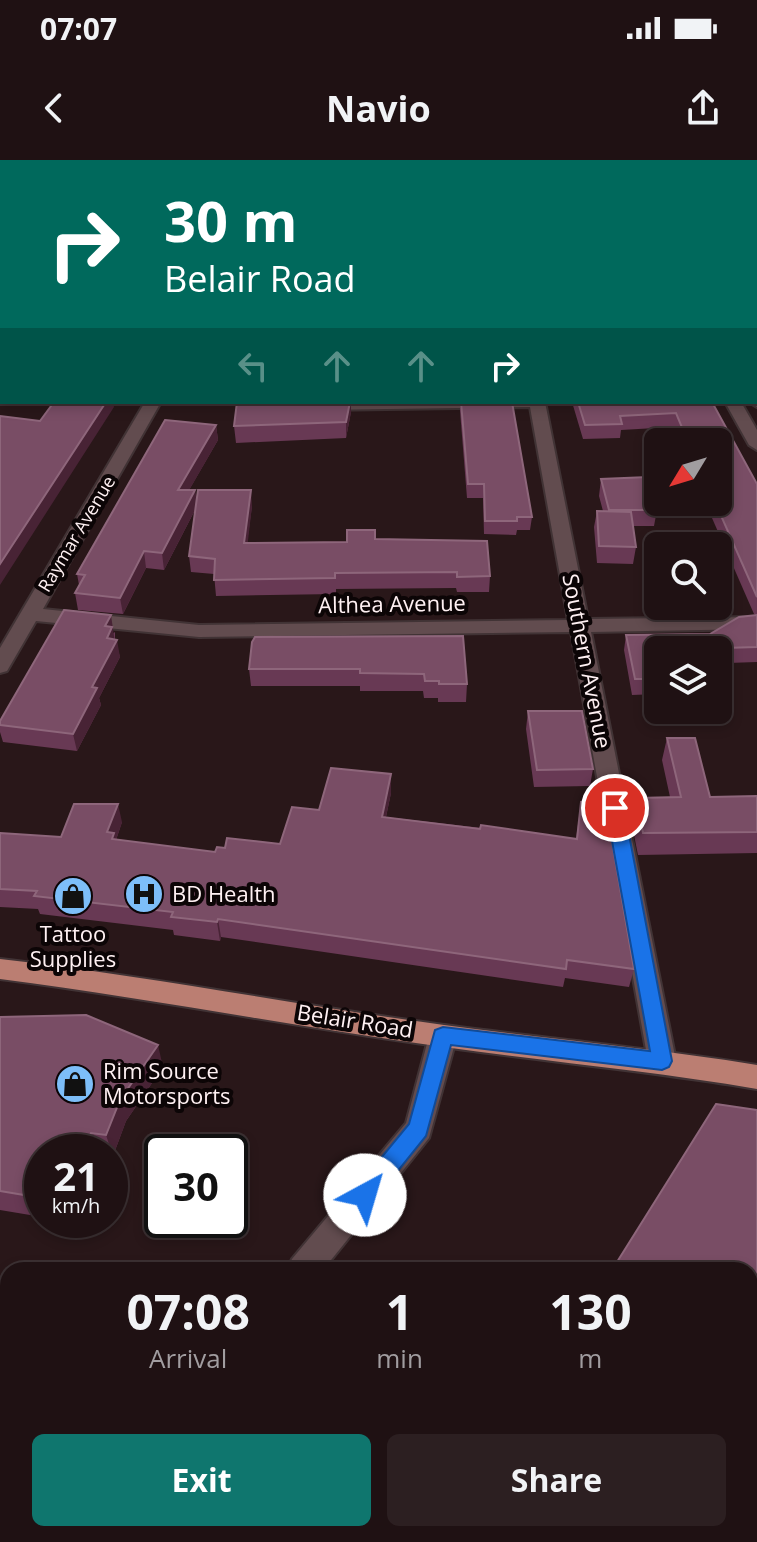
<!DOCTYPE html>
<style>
:root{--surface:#1f1113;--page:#2c1f21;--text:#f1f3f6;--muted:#a19da0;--line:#3c3133;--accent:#0f766e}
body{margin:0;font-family:"Open Sans",sans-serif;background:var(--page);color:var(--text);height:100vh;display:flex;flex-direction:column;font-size:30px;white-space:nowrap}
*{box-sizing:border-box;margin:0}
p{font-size:26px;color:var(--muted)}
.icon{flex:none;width:44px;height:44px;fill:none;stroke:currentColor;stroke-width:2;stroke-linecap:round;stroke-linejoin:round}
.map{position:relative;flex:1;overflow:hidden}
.drawer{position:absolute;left:0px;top:1102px;width:758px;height:280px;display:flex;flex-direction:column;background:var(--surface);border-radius:24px 24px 0 0;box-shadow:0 4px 12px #0003,0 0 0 2px var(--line)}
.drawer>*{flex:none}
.hud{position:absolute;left:0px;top:0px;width:758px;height:244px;box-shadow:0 4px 12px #0003,0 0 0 2px var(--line);background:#00695c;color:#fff;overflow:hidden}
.needle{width:52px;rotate:232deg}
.tools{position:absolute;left:644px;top:268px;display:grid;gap:16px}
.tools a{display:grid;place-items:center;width:88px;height:88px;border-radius:12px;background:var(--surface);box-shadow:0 4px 12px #0003,0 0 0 2px var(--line);font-size:40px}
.speed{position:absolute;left:24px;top:974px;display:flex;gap:16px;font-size:40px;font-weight:700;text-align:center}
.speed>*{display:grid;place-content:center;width:104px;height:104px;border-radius:50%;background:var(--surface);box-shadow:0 4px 12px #0003,0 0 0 2px var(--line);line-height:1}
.speed small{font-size:20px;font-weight:400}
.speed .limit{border:4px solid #111;border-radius:12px;background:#fff;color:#111}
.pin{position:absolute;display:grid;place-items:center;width:68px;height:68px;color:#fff;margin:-34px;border:4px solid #fff;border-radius:50%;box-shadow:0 2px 8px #0007}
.me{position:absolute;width:88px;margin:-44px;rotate:39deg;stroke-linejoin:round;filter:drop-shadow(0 0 6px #0008)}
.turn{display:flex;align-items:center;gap:28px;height:168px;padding:0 32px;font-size:36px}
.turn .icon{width:104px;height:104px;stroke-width:2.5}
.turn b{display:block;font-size:56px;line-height:68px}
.lanes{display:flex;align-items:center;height:76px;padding:0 32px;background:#0003;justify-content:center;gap:40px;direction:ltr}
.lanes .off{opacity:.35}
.eta{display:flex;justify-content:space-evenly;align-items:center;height:136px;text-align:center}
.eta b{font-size:48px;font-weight:700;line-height:56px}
.action{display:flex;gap:16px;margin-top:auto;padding:16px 32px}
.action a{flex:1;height:92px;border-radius:12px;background:var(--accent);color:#fff;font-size:32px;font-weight:700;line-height:92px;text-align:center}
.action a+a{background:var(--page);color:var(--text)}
.status{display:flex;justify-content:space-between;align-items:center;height:56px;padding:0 40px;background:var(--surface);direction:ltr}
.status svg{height:22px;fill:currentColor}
header{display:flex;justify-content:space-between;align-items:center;height:104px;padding:0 32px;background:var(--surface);font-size:36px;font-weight:700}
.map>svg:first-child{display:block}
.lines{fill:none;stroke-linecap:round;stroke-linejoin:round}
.minor-casing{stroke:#413335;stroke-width:4}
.major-casing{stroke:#413335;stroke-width:4}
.minor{fill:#624c4f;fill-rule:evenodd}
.major{fill:#bb7e72;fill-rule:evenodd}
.wall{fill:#683954}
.shaded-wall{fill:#482335}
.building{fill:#794d65;stroke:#8e667b;stroke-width:2}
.route{fill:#1a73e8;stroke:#114b97;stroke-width:2}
.labels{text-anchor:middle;stroke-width:8;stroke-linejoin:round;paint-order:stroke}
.far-street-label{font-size:18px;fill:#fff1f3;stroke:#0c0506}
.street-label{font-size:22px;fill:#fff1f3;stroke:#0c0506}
.poi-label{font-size:22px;fill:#fff1f3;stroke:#0c0506;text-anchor:start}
</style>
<div class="status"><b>07:07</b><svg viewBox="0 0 49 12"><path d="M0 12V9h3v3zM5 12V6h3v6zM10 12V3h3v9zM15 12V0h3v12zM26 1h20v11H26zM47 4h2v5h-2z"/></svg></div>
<header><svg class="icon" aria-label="back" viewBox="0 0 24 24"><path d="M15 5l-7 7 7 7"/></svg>Navio<svg class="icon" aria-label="share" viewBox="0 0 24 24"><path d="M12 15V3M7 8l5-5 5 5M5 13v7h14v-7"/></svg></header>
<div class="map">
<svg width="757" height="1382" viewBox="0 0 757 1382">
<rect width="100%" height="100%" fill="#291719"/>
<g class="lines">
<defs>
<path id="minor" d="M95,0H108L94,2Z
M594,0H607L608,2H595Z
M0,112H2L0,122Z
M756,236H757V247L749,242H756Z
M145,242H161L43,449L199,465L568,460L530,247L318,250L310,245L312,242H545L588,459L757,457V469L591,472L676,901L672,909L662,913L652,909L648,901L571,472L199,477L36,461L7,511L0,513V488Z
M725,242H741L757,270V290L749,285Z
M443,865L453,868L457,876L429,978L323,1110H287L292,1099L406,963L429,876L433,868Z
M59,1374H99L96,1382H56Z"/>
<path id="major" d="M0,799C149,816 296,845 444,865C549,879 653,888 757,905V929C653,911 549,902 444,887C296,867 149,838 0,819Z"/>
</defs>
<use href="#minor" class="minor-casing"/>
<use href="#major" class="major-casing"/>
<use href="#minor" class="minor"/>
<use href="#major" class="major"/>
</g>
<path class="wall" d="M237,242H351V252L346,278L236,283L234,266Z
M460,242L532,357L530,370H517L516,375L484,374L483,338H467L460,251Z
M572,242H712L757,324V455L754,454L705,342H718V282H680L673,267L621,270L620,278L583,279Z
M216,265L218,280L189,330H195L196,340L252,346L247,383L347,382L375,379L490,416L489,432H457L456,428L336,429V434L216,436L214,414L191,412L189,396L195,350L164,410L146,408L123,454L78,450L75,433L79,425L77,414Z
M601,319L657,350L654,366H633L636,387L633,404L597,403L594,367L597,351H603L599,336Z
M757,455V502L728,503L730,510L726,525H718V490H658V534L632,535L624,490L626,475L710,474Z
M115,472V479L120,497L99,538L101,545L77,591L3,582L0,572V561Z
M255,477L467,524L466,542H438V538H424L423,531H360V526H251L249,509Z
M528,551L593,609L590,626L534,627L526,569Z
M667,578L710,637L757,636V693L638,695L631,660L636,638L670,637L662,600Z
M391,614V633L386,657L576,679L581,642L634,809L629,827L565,818L563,827L221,777L220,781L174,775L173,770L40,754L38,749L0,747V673L61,677L122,662L116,680L215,692L225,688L280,684L319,650Z
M0,857L163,907L126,961L113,996H110V992H42V1057L0,1050Z
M757,950V1163L750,1162V1110Z"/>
<path class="shaded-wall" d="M0,213L2,222V228L0,231Z
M106,242H113L114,247L0,425V404Z
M350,242H351V252L346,278V262Z
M216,265L218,280L180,346L178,330Z
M195,330L197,346L164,410L162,393Z
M251,330L252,346L246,398L244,383Z
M144,391L146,408L123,454L120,438Z
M111,455L115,483L117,480L120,497L99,538L101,545L77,591L73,574L92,527L105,466Z
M391,614V633L382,675V657Z
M118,644L122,662L116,680L118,691L107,672Z
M218,759L221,777L220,781L217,762Z
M158,885L163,907L126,961L113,996L106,975L120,940Z
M91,973L97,992H84Z"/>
<path class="building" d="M0,0H56L54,2H2V55L0,57Z
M124,0H439V2H122Z
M543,0H576L577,2H544Z
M639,0H757V85H756V2H640Z
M756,112L757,113V200L756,198Z
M2,145V210L1,198H0V147Z
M54,242H106L0,404V256L40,261Z
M237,242H350L346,262L234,266Z
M461,242H512L532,357H517V361H485L484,324H468Z
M578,242H712L757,324V437L715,342H718V282H688L676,253L620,256L622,264L585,265Z
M165,260L216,265L178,330H195L162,393L144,391L120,438L75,433L85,415L77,414Z
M648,317L657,350H609L601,319Z
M198,330H251L244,383L347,382V370H375V379L487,381L490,416L457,417V412L335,413V418L214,420L215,399L189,396Z
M597,351L631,352L636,387L599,386Z
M64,450L111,455L105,466L112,467L107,478L117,480L92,527L97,528L73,574L0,565V561Z
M757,455V487L724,488L730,510H718V490H658V519H635L626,475L710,474L739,457Z
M463,476L467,524H439V521H425L424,514L360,513V509H249L252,482L255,477Z
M528,551H582L593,609L537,610Z
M667,578H695L710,637L757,636V672L643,673L636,638L681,637Z
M331,608L391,614L382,657L480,669L481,665L577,679L581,642L605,641L634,809L567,800L566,809L218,759L217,762L171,757L173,752L34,736L37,731L0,729V673L61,677L74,644H118L107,672L114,673L112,679L215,692L217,687L225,688L227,678L280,684L292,647L319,650Z
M86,855L158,885L120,940L106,975L91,973L84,992H42V1038L0,1031V857Z
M716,944L757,950V1138L750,1137V1110H612Z
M153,1374H163L172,1382H147Z
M588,1374H682L678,1382H583Z"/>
<path class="route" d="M615,642L624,648L672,901L669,907L662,910L451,885L426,976L373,1042L365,1045L357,1042L354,1035L357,1027L409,964L435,870L443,867L650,891L606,648Z"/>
<defs>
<symbol id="hospital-disc" viewBox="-11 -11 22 22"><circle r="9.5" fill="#7dbef9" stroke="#0c0506"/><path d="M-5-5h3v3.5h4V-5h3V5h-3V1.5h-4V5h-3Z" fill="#111"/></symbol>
<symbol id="shop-disc" viewBox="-11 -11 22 22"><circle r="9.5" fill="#7dbef9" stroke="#0c0506"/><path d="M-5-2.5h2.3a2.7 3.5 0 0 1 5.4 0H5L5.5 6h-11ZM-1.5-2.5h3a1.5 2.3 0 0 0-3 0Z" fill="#111"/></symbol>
</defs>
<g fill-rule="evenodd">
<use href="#hospital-disc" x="122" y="712" width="44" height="44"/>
<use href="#shop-disc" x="51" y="714" width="44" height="44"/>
<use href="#shop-disc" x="53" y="902" width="44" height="44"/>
</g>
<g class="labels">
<g class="far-street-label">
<text transform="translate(77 374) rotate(-59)" y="6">Raymar Avenue</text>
</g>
<g class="street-label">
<text transform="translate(392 444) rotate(-1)" y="8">Althea Avenue</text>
<text transform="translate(587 501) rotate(79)" y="8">Southern Avenue</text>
<text transform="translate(355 861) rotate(9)" y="8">Belair Road</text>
</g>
<g class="poi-label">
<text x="172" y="742">BD Health</text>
<text x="73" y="782" text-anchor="middle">Tattoo<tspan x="73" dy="25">Supplies</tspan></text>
<text x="103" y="919">Rim Source<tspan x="103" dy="25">Motorsports</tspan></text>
</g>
</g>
</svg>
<div class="tools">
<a><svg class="needle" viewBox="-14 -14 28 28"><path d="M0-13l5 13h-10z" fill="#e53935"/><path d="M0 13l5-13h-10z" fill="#a19da0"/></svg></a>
<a><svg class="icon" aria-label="search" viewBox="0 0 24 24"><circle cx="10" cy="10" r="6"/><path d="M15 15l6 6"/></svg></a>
<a><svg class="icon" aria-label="layers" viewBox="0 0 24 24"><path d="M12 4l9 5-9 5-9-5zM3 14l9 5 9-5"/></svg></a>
</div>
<div class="speed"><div>21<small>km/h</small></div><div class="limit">30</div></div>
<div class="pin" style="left:615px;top:648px;background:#d93025"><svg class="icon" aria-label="arrive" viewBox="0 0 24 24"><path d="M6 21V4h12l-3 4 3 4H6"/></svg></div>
<svg class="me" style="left:365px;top:1035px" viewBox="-20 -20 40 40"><circle r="19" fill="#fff"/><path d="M0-13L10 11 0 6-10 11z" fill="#1a73e8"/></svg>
<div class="hud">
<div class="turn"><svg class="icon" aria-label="right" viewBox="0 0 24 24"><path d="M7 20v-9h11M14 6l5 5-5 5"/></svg><div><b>30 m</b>Belair Road</div></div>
<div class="lanes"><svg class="icon off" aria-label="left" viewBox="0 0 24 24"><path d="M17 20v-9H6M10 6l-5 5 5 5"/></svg><svg class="icon off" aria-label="ahead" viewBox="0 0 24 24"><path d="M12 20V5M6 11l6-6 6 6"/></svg><svg class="icon off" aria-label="ahead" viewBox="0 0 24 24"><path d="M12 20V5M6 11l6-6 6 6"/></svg><svg class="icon" aria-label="right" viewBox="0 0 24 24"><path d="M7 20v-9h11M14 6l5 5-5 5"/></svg></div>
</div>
<section class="drawer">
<div class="eta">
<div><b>07:08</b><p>Arrival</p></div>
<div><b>1</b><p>min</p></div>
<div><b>130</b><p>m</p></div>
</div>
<div class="action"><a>Exit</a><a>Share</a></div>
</section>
</div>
